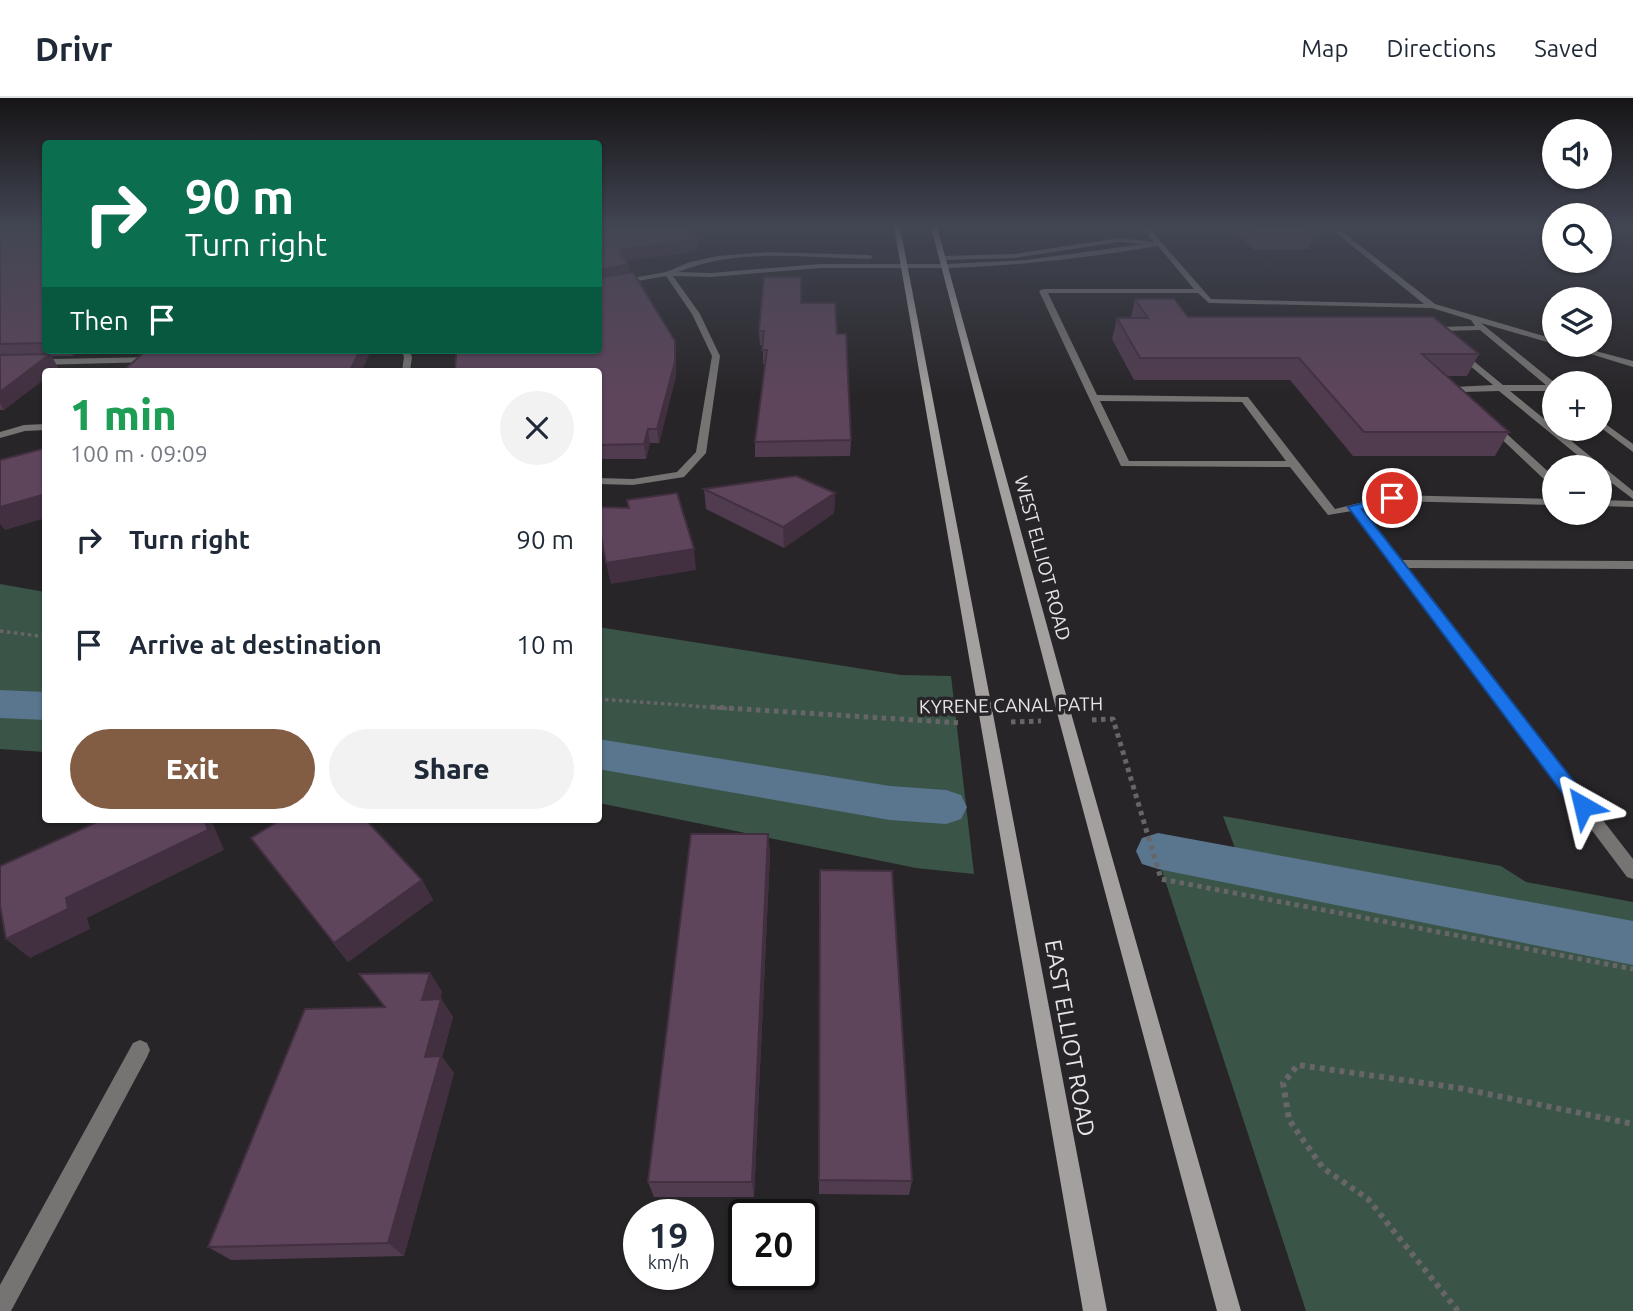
<!DOCTYPE html>
<meta charset="utf-8">
<style>
:root{--surface:#fff;--page:#f2f2f3;--text:#1f2937;--muted:#747a83;--line:#e0e1e3;--accent:#825d44}
body{margin:0;font-family:Ubuntu,sans-serif;background:var(--page);color:var(--text);height:100vh;display:flex;flex-direction:column;font-size:26px;white-space:nowrap}
*{box-sizing:border-box;margin:0}
p{font-size:23px;color:var(--muted)}
.icon{flex:none;width:38px;height:38px;fill:none;stroke:currentColor;stroke-width:2;stroke-linecap:round;stroke-linejoin:round}
.map{position:relative;flex:1;overflow:hidden}
.side{position:absolute;left:42px;top:270px;width:560px;height:455px;display:flex;flex-direction:column;background:var(--surface);border-radius:7px;box-shadow:0 2px 5px #0004}
.side>*{flex:none}
.banner{position:absolute;left:42px;top:42px;width:560px;height:214px;border-radius:7px;box-shadow:0 2px 5px #0004;background:#0b6e4f;color:#fff;overflow:hidden}
.controls{position:absolute;left:1542px;top:21px;display:grid;gap:14px}
.controls a{display:grid;place-items:center;width:70px;height:70px;border-radius:50%;background:var(--surface);box-shadow:0 2px 5px #0004;font-size:35px}
.speed{position:absolute;left:623px;top:1101px;display:flex;gap:14px;font-size:35px;font-weight:700;text-align:center}
.speed>*{display:grid;place-content:center;width:91px;height:91px;border-radius:50%;background:var(--surface);box-shadow:0 2px 5px #0004;line-height:1}
.speed small{font-size:18px;font-weight:400}
.speed .limit{border:4px solid #111;border-radius:10px;background:#fff;color:#111}
.pin{position:absolute;display:grid;place-items:center;width:60px;height:60px;color:#fff;margin:-30px;border:4px solid #fff;border-radius:50%;box-shadow:0 2px 7px #0007}
.me{position:absolute;width:77px;margin:-38px;rotate:323deg;stroke-linejoin:round;filter:drop-shadow(0 0 5px #0008)}
.turn{display:flex;align-items:center;gap:24px;height:147px;padding:0 28px;font-size:32px}
.turn .icon{width:91px;height:91px;stroke-width:2.5}
.turn b{display:block;font-size:49px;line-height:60px}
.then{display:flex;align-items:center;height:66px;padding:0 28px;background:#0003;gap:14px;font-size:26px}
.round{display:grid;place-items:center;flex:none;width:74px;height:74px;border-radius:37px;background:var(--page)}
.summary{display:flex;align-items:center;justify-content:space-between;height:119px;padding:0 28px}
h1{font-size:42px;font-weight:800;line-height:52px;color:#1e9e55}
.action{display:flex;gap:14px;margin-top:auto;padding:14px 28px}
.action a{flex:1;height:80px;border-radius:42px;background:var(--accent);color:#fff;font-size:28px;font-weight:800;line-height:80px;text-align:center}
.action a+a{background:var(--page);color:var(--text)}
ul{padding:0;list-style:none}
li{display:flex;align-items:center;gap:21px;height:105px;padding:0 28px}
li div{flex:1}
li b{display:block;font-size:26px}
li em{font-style:normal}
header{display:flex;align-items:center;gap:42px;box-sizing:border-box;height:98px;padding:0 35px;background:var(--surface);border-bottom:2px solid var(--line)}
header strong{font-size:33px}
nav{display:flex;gap:38px;margin-inline-start:auto;font-size:24px}
.map>svg:first-child{display:block}
.green{fill:#3a5548}
.lines{fill:none;stroke-linecap:round;stroke-linejoin:round}
.canal{fill:#59768e;fill-rule:evenodd}
.path-far2{stroke:#676567;stroke-width:3.5;stroke-dasharray:3.5 3.5;stroke-linecap:butt}
.path-far1{stroke:#676567;stroke-width:5;stroke-dasharray:4.5 4.5;stroke-linecap:butt}
.path{stroke:#676567;stroke-width:6;stroke-dasharray:5 5;stroke-linecap:butt}
.service{fill:#767473;fill-rule:evenodd}
.minor{fill:#767473;fill-rule:evenodd}
.secondary{fill:#a4a09f;fill-rule:evenodd}
.wall{fill:#513b4f}
.shaded-wall{fill:#423040}
.building{fill:#5e455c;stroke:#423040;stroke-width:2}
.route{fill:#1a73e8;stroke:#114b97;stroke-width:2}
.labels{text-anchor:middle;stroke-width:7;stroke-linejoin:round;paint-order:stroke}
.street-label{font-size:19px;fill:#e6e4e6;stroke:#282528}
.near-street-label{font-size:23px;fill:#e6e4e6;stroke:#282528}
</style>
<header>
<strong>Drivr</strong>
<nav><a>Map</a><a>Directions</a><a>Saved</a></nav>
</header>
<div class="map">
<svg width="1633" height="1213" viewBox="0 0 1633 1213">
<rect width="100%" height="100%" fill="#282528"/>
<path class="green" d="M0,486L45,494V654L0,651Z
M598,529L901,577L951,578L974,776L916,770L599,705Z
M1223,718L1501,768L1526,784L1633,804V1213H1306L1160,767L1247,782Z"/>
<g class="lines">
<path class="canal" d="M0,592L46,594V622L0,620Z
M598,641L890,688L946,692L961,697L967,709L961,721L946,726L890,722L598,671Z
M1158,735L1633,823V867L1158,771L1142,766L1136,753L1142,740Z"/>
<path class="path-far2" d="M0,533L46,539
M598,601L735,611"/>
<path class="path-far1" d="M711,609L961,625
M1092,622L1113,621L1161,781L1633,871
M1011,624L1041,623"/>
<path class="path" d="M1458,1213L1368,1101L1323,1070L1289,1022L1283,985L1298,967L1459,990L1633,1026"/>
<path class="service" d="M1142,129H1148L1211,201L1424,206L1329,129H1336L1435,206L1554,241V246L1481,225L1555,285L1554,293H1510L1633,393V401L1600,376V369H1592L1499,293L1463,294L1470,302L1462,304L1452,291L1454,289L1493,287L1456,256V252L1459,251L1503,287H1546L1480,232L1440,233L1436,236L1428,231L1432,229L1475,228L1471,222L1432,210L1209,205L1198,195H1048L1097,297L1248,299L1335,411L1392,397L1554,401V407L1392,403L1361,411L1401,462L1633,463V471L1407,470L1633,761V781L1627,779L1352,413L1328,417L1290,369L1121,368L1039,193L1043,191H1194L1158,148C1087,160 1017,168 946,170L942,168L946,166L1026,162L1143,146L1119,144L1014,160L943,162L940,160L943,158L1014,156L1119,140L1154,144ZM1100,303L1242,304L1286,363H1129Z
M1561,247H1573L1633,263V269Z
M1600,322L1633,346V354L1600,329Z
M1490,326H1496L1554,379V388L1550,387L1490,330Z
M1600,402L1633,403V409L1600,408Z"/>
<path class="minor" d="M768,154L870,157L873,159L870,161C806,160 739,149 678,174L711,175L820,166H946L950,168L946,170H820L711,179L673,178L700,216L720,258L706,355L684,379L633,387L598,386V380L633,381L677,374L696,354L712,258L692,216L666,178L598,190V186L666,174L690,164L717,158Z
M401,252H409L412,259L410,273H402L404,259Z
M155,259V263L152,264L0,268V262Z
M46,326V332L25,333L0,340V334L24,327Z
M140,942L147,945L150,952L147,959L11,1213H0V1187L133,945Z"/>
<path class="secondary" d="M894,129H900L1107,1213H1083Z
M931,129H937L1073,622L1241,1213H1217L1059,622Z"/>
</g>
<path class="wall" d="M0,129H46V252H81L73,258H52L58,270L4,312H0Z
M598,129L698,153L626,163L629,175L676,256V278L659,345H650L646,361H598V273L456,259Z
M1230,129H1309L1308,132L1314,137L1309,151L1254,152Z
M1135,201L1188,219L1479,256L1467,278H1446L1509,334L1495,358H1353L1290,282H1134L1112,241L1117,220H1131Z
M802,205L837,236L851,342L850,358L755,359V344L765,266H763V247H760L759,233Z
M704,391L835,395L834,415L784,450L706,411Z
M768,736L770,756L754,1099H654L648,1084Z
M251,740L422,782L433,802L348,864Z
M820,792L912,1083L909,1097L819,1096Z
M430,875L442,894L440,901H441L453,919L442,959L454,975L404,1158L231,1162L208,1149L384,909L359,876Z"/>
<path class="shaded-wall" d="M697,141L698,153L621,164L619,152Z
M628,166L630,178L598,185V173Z
M675,243L676,256V278L659,345L657,331Z
M70,252H81L73,258Z
M360,252H368L369,257L362,273H350Z
M50,256L58,270L54,273H46V280L4,312L0,305V294Z
M648,331L650,345L646,361L644,346Z
M835,395L834,415L784,450L783,429Z
M46,396V420L5,432L0,426V409Z
M694,451L696,472L611,486L606,465Z
M204,721H211L224,752L87,820L90,831L30,860L6,841L66,800Z
M768,736L770,756L754,1099L752,1084Z
M422,782L433,802L348,864L334,845Z
M430,875L442,894L434,920L422,902Z
M441,901L453,919L442,959L454,975L404,1158L388,1145L425,959Z"/>
<path class="building" d="M40,129H46V245L0,246V136H39L42,134Z
M598,129H692L697,141L619,152L628,166L598,173Z
M1250,129H1304L1314,137H1259Z
M633,174L675,243V264L657,331H648L644,346L598,347V273H455L456,259V252H598V180Z
M764,179H801V205H835L837,236H846L851,342L755,344L767,252H762L764,233H759Z
M1135,201H1174L1188,219H1433L1479,256H1422L1509,334H1364L1299,260H1140L1117,220H1148Z
M147,252H360L350,273H123Z
M50,256L0,294V257Z
M46,350V396L0,409V362Z
M796,378L835,395L783,429L704,391Z
M677,395L694,451L606,465L598,423V409L629,410L627,402Z
M104,721H204L208,732L66,800L68,811L6,841L0,807V768Z
M282,721H365L422,782L334,845L251,740Z
M691,736H768L752,1084H648Z
M820,772L892,773L912,1083L819,1082Z
M430,875L422,902L441,901L425,959L441,958L388,1145L208,1149L305,911L385,909L359,876Z"/>
<linearGradient id="sky" x2="0" y2="1"><stop stop-color="#161416"/><stop offset="0.43" stop-color="#424653"/><stop offset="1" stop-color="#424653" stop-opacity="0"/></linearGradient>
<rect width="1633" height="298" fill="url(#sky)"/>
<path class="route" d="M1392,397L1398,400L1396,403L1362,411L1589,703L1591,708L1589,713H1576L1348,409Z"/>
<g class="labels">
<g class="street-label">
<text transform="translate(1043 460) rotate(75)" y="7">WEST ELLIOT ROAD</text>
<text transform="translate(1011 607) rotate(-1)" y="7">KYRENE CANAL PATH</text>
</g>
<g class="near-street-label">
<text transform="translate(1070 940) rotate(80)" y="8">EAST ELLIOT ROAD</text>
</g>
</g>
</svg>
<div class="controls">
<a><svg class="icon" aria-label="sound" viewBox="0 0 24 24"><path d="M4 9h4l5-4v14l-5-4H4zM17 9q2 3 0 6"/></svg></a>
<a><svg class="icon" aria-label="search" viewBox="0 0 24 24"><circle cx="10" cy="10" r="6"/><path d="M15 15l6 6"/></svg></a>
<a><svg class="icon" aria-label="layers" viewBox="0 0 24 24"><path d="M12 4l9 5-9 5-9-5zM3 14l9 5 9-5"/></svg></a>
<a>+</a>
<a>−</a>
</div>
<div class="speed"><div>19<small>km/h</small></div><div class="limit">20</div></div>
<div class="pin" style="left:1392px;top:400px;background:#d93025"><svg class="icon" aria-label="arrive" viewBox="0 0 24 24"><path d="M6 21V4h12l-3 4 3 4H6"/></svg></div>
<svg class="me" style="left:1583px;top:708px" viewBox="-20 -20 40 40"><path d="M0-17L14 15 0 8-14 15z" fill="#1a73e8" stroke="#fff" stroke-width="4"/></svg>
<div class="banner">
<div class="turn"><svg class="icon" aria-label="right" viewBox="0 0 24 24"><path d="M7 20v-9h11M14 6l5 5-5 5"/></svg><div><b>90 m</b>Turn right</div></div>
<div class="then">Then<svg class="icon" aria-label="arrive" viewBox="0 0 24 24"><path d="M6 21V4h12l-3 4 3 4H6"/></svg></div>
</div>
<section class="side">
<div class="summary"><div><h1>1 min</h1><p>100 m · 09:09</p></div><a class="round"><svg class="icon" aria-label="close" viewBox="0 0 24 24"><path d="M6 6l12 12M18 6L6 18"/></svg></a></div>
<ul>
<li><svg class="icon" aria-label="right" viewBox="0 0 24 24"><path d="M7 20v-9h11M14 6l5 5-5 5"/></svg><div><b>Turn right</b></div><em>90 m</em></li>
<li><svg class="icon" aria-label="arrive" viewBox="0 0 24 24"><path d="M6 21V4h12l-3 4 3 4H6"/></svg><div><b>Arrive at destination</b></div><em>10 m</em></li>
</ul>
<div class="action"><a>Exit</a><a>Share</a></div>
</section>
</div>
